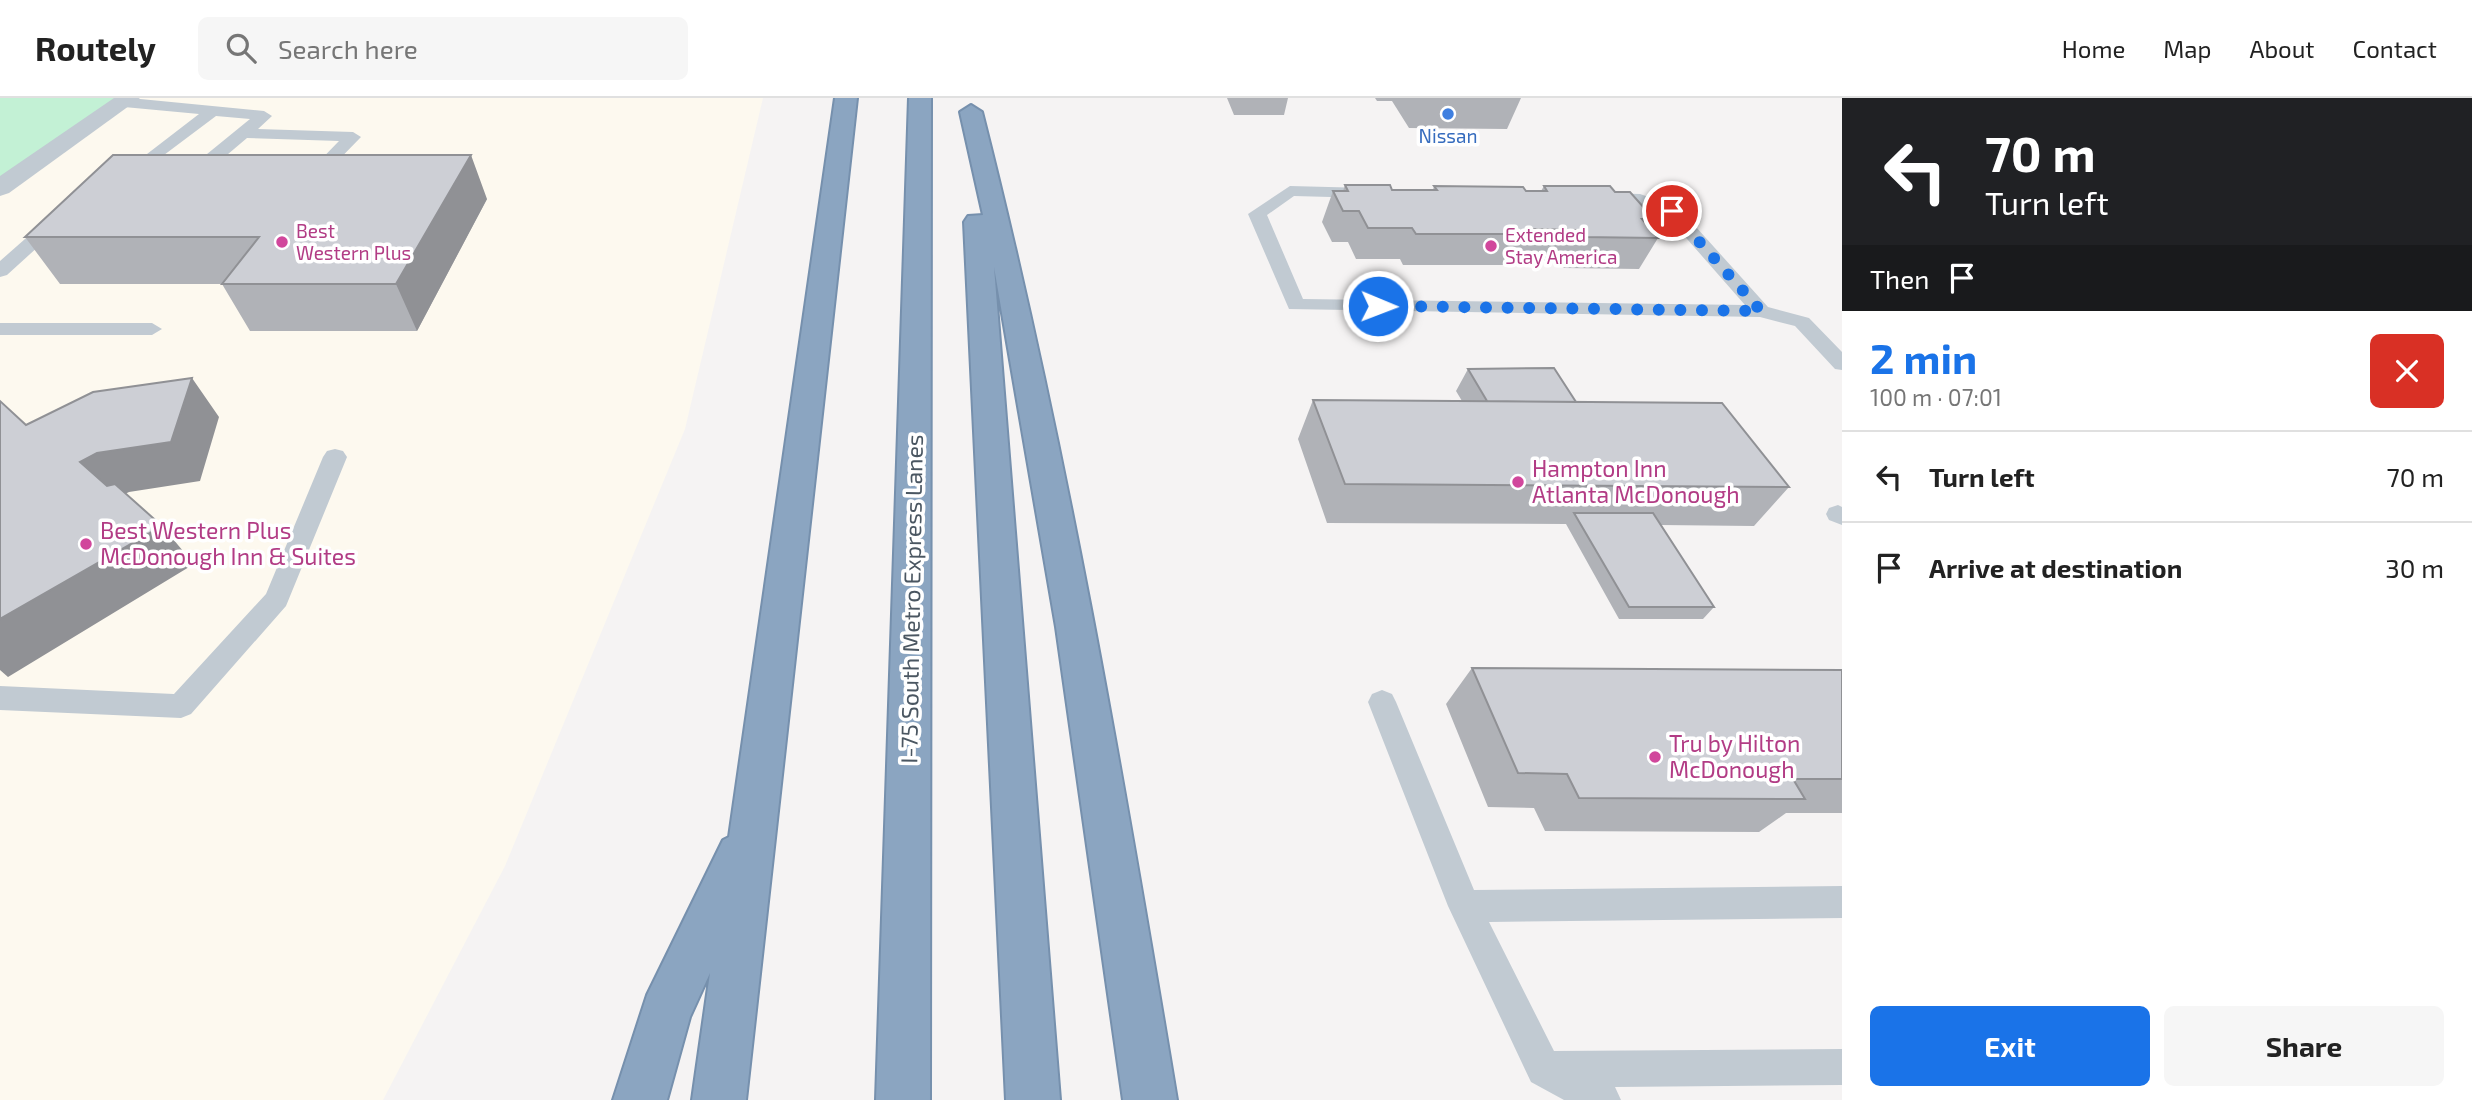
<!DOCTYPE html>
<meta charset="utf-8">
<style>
:root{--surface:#fff;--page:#f6f6f6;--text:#222;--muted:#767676;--line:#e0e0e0;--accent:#1a73e8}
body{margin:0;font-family:"Exo 2",sans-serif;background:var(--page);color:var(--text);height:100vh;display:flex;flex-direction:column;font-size:26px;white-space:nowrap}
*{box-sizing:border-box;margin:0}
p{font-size:23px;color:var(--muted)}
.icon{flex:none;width:38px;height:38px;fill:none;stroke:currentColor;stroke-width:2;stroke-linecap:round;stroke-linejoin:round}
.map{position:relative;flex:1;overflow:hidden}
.sheet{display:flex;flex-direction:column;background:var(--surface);width:630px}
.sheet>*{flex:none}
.hud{background:#202124;color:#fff;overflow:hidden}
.pin{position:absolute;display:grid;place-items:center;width:60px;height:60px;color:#fff;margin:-30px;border:4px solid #fff;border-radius:50%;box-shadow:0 2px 7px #0007}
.me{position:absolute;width:77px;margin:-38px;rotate:91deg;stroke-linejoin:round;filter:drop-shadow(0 0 5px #0008)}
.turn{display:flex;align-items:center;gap:24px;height:147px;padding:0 28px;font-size:32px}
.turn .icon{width:91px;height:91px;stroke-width:2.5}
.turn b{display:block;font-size:49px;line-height:60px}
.then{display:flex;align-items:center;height:66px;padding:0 28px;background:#0003;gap:14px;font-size:26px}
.round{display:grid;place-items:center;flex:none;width:74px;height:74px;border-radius:10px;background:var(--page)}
.overview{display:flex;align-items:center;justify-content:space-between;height:119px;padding:0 28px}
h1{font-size:42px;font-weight:700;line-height:52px;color:var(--accent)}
.primary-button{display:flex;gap:14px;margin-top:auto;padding:14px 28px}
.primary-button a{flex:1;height:80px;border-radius:10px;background:var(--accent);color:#fff;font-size:28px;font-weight:700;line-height:80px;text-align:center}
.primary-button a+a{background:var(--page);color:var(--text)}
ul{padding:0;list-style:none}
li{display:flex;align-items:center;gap:21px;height:91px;padding:0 28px;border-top:2px solid var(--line)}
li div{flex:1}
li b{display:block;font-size:26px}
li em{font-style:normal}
header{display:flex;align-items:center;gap:42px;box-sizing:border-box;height:98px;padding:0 35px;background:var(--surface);border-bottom:2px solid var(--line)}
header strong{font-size:33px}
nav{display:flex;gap:38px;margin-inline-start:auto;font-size:24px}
.search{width:490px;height:63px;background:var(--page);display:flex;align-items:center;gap:18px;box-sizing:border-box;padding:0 24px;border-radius:10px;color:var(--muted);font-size:26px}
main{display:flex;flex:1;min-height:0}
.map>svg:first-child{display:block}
.commercial{fill:#fdf9ef}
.green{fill:#c3f1d5}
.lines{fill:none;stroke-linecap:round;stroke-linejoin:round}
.motorway-casing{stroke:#7690ad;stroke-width:4}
.service{fill:#c1cad2;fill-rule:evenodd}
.tertiary{fill:#c1cad2;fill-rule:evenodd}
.motorway{fill:#8ba5c1;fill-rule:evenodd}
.wall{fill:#b0b2b7}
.shaded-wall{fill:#909195}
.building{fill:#cdcfd5;stroke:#909195;stroke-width:2}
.route{stroke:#1a73e8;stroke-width:12;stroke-dasharray:0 21.6}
.shop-dot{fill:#3f7fe0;stroke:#fff;stroke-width:2.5}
.hotel-dot{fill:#d1479c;stroke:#fff;stroke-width:2.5}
.labels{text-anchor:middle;stroke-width:7;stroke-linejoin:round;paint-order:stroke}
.far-shop-label{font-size:19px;fill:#366cbe;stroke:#fff}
.far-hotel-label{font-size:19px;fill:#b23c85;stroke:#fff;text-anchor:start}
.hotel-label{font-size:23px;fill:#b23c85;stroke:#fff;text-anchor:start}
.street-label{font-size:23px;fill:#4a5661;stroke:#fff}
</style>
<header>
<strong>Routely</strong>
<div class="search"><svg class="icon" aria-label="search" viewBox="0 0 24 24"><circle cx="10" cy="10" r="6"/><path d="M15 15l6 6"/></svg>Search here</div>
<nav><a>Home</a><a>Map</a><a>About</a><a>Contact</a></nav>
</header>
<main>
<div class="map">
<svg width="1842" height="1002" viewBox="0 0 1842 1002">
<rect width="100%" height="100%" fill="#f5f3f3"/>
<path class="commercial" d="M120,0H763L685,331L505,768L383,1002H0V79Z"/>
<path class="green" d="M0,0H120L0,79Z"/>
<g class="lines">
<defs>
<path id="motorway" d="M835,0H857L746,1002H692L710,875L690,919L667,1002H613L647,897L723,742L729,739Z
M909,0H931L930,1002H876Z
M971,7L982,14C1065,340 1122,670 1177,1002H1123L1056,529L994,169L1060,1002H1006L964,124L968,118L983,117L960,14Z"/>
</defs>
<use href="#motorway" class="motorway-casing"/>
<path class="service" d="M130,0L264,13L272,18L258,31L353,34L361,39L321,80L315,81L307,76L339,43L247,40L208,73H196L194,69L196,65L250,21L216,18L140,75L132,70L134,66L199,16L124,9L116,4L119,1Z
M1290,88L1367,90L1376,95L1367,100L1294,98L1267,117L1303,201L1745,207L1666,117L1638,106L1602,105L1593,100L1602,95L1640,96L1678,109L1768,209L1809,220L1842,254V272L1835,271L1795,228L1760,219L1289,211L1248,116Z
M56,118L62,119L65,123L62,127L7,177L0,179V163L50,119Z
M0,225H152L162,231L152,237H0Z
M335,351L343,353L347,359L286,508L191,616L181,620L0,612V588L174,596L266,496L323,359L327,353Z
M1838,407L1842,409V427L1829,422L1826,416L1829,410Z
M1382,592L1392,596L1396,604L1474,792L1842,788V820L1489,824L1554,953L1842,951V987L1615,989L1621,1002H1564L1531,984L1448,808L1368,604L1372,596Z"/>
<path class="tertiary" d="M114,0H140L9,95L0,98V78Z"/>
<use href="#motorway" class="motorway"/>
</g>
<path class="wall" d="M1227,0H1288L1284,17H1234Z
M1375,0H1521L1507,31L1409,30L1392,3H1377Z
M1345,87L1392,92H1433L1434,88L1541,93L1544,88L1615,94L1654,121L1649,130L1658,140L1639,171L1564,170L1559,163L1522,162L1519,167H1403L1400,161H1356L1348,144H1332L1322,124L1333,93H1343Z
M487,101L417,233H250L222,186H60L25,139Z
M1468,271L1576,304L1789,389L1754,428L1661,427L1714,509L1703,521H1619L1566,426L1327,425L1298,341L1313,302L1462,303L1456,293Z
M1472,570L1842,572V715H1786L1759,734L1545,733L1534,710L1488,709L1446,606Z"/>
<path class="shaded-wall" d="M471,57L487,101L417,233L396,186Z
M192,280L219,319L200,383L129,394L113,402L80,364Z
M162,428L194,466L8,579L0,572V521Z"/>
<path class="building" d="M113,57H471L396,186H222L259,139H25Z
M1345,87H1390L1392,92H1437L1434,88L1523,89L1526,93H1547L1544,88H1610L1615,94H1630L1654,121H1642L1658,140L1581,139L1576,132L1531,131L1535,136H1416L1412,130H1368L1359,113H1343L1333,93H1348Z
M1554,270L1576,304L1487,303L1468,271Z
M192,280L171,344L97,355L80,364L107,388L115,386L162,428L0,521V303L26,327L93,294Z
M1313,302L1722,305L1789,389L1345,386Z
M1574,415H1653L1714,509H1629Z
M1472,570L1842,572V681H1793L1805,701L1579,700L1567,676L1518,675Z"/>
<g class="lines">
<path class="route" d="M1378,208L1761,213L1672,113"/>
</g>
<circle class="shop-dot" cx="1448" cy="16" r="7"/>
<g class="hotel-dot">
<circle cx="282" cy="144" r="7"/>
<circle cx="1491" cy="148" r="7"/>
<circle cx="1518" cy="384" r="7"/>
<circle cx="86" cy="446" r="7"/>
<circle cx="1655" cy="659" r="7"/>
</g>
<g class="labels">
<g class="far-shop-label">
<text x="1448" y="45">Nissan</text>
</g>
<g class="far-hotel-label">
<text x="296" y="140">Best<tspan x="296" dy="22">Western Plus</tspan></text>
<text x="1505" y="144">Extended<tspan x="1505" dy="22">Stay America</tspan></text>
</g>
<g class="hotel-label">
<text x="1532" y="379">Hampton Inn<tspan x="1532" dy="26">Atlanta McDonough</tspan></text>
<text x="100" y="441">Best Western Plus<tspan x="100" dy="26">McDonough Inn &amp; Suites</tspan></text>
<text x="1669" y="654">Tru by Hilton<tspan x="1669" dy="26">McDonough</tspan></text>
</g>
<g class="street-label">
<text transform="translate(912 501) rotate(-89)" y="8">I-75 South Metro Express Lanes</text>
</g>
</g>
</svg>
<div class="pin" style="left:1672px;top:113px;background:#d93025"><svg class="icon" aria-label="arrive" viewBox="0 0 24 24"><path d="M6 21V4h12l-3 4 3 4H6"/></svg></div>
<svg class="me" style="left:1378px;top:208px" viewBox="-20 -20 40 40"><circle r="17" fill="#1a73e8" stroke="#fff" stroke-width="3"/><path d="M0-11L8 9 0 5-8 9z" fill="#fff"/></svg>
</div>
<section class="sheet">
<div class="hud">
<div class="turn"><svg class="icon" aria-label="left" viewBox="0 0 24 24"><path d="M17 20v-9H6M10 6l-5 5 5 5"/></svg><div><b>70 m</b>Turn left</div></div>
<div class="then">Then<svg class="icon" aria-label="arrive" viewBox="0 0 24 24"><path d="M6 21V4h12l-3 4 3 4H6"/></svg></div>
</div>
<div class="overview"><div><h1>2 min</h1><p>100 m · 07:01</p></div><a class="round" style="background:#d93025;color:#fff"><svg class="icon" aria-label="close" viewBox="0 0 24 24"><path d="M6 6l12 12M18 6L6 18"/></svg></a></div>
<ul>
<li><svg class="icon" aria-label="left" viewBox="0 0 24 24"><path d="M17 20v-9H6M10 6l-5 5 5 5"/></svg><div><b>Turn left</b></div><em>70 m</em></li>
<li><svg class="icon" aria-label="arrive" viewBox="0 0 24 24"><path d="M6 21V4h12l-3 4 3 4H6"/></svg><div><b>Arrive at destination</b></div><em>30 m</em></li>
</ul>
<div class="primary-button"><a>Exit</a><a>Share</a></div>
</section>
</main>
